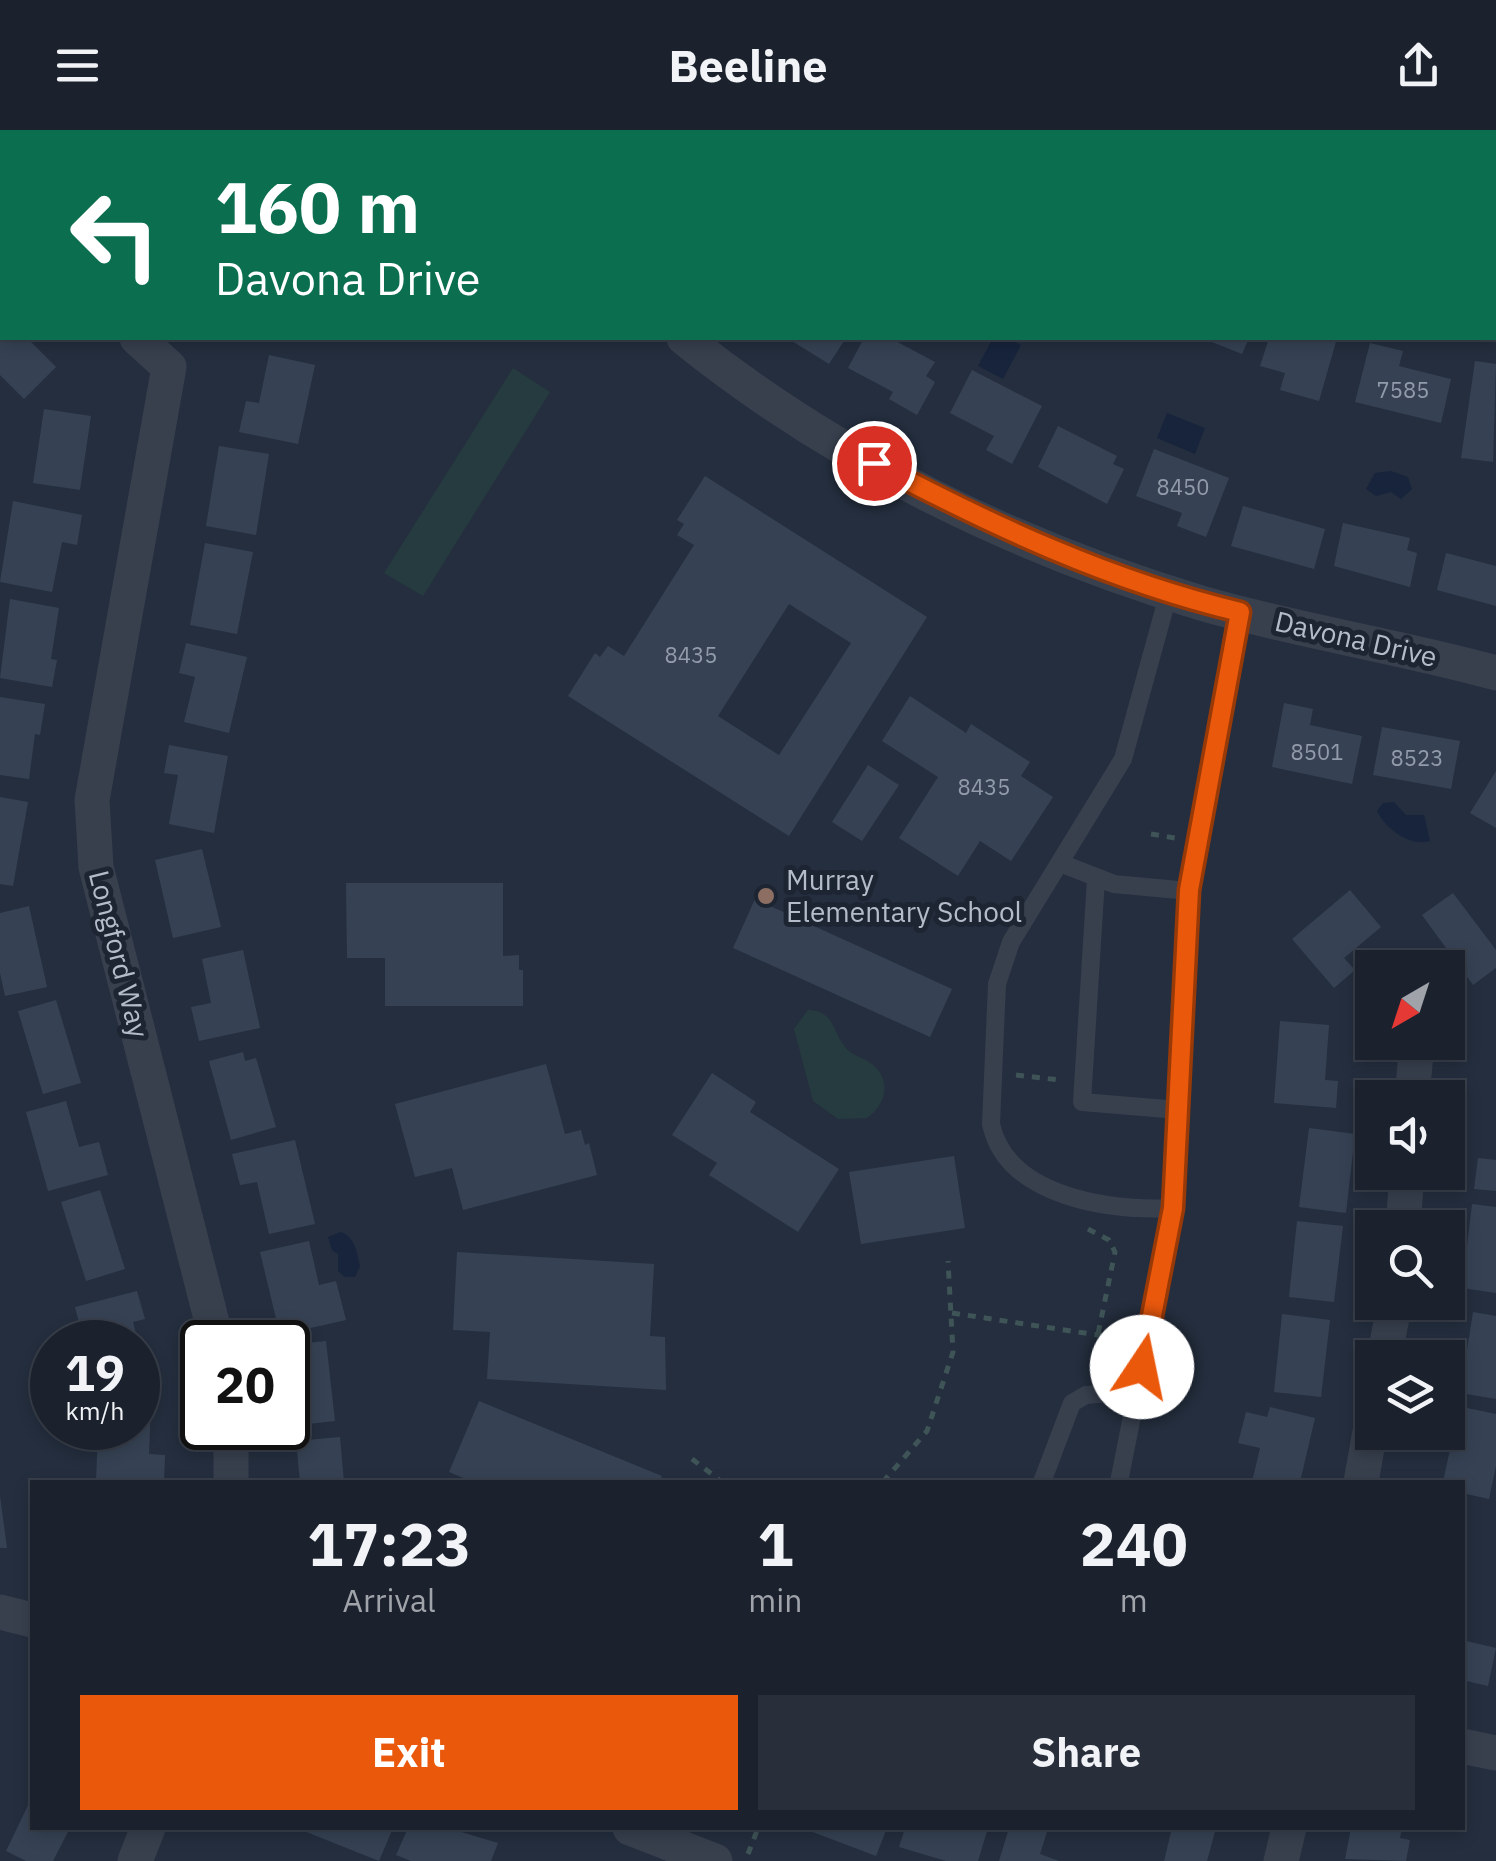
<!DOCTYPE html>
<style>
:root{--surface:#1b222e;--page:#282f3a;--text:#f1f3f6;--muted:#a0a4aa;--line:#393f4a;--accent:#ea580c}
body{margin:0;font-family:"IBM Plex Sans",sans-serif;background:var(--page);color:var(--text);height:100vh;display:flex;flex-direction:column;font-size:38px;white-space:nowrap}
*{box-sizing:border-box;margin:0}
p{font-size:32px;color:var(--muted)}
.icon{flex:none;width:55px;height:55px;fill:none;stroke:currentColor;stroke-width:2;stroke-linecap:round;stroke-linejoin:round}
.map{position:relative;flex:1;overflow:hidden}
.details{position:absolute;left:30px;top:1350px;width:1435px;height:350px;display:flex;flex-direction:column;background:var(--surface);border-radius:0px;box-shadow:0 5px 15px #0003,0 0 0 2px var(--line)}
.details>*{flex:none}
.banner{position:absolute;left:0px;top:0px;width:1498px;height:210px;box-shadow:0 5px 15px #0003,0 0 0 2px var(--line);background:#0b6e4f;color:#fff;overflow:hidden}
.needle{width:65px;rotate:219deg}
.fabs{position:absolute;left:1355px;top:820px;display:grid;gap:20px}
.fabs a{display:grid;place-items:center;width:110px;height:110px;border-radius:0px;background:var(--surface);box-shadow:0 5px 15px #0003,0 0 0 2px var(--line);font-size:50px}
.speed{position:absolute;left:30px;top:1190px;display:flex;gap:20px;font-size:50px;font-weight:700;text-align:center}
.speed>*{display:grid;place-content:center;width:130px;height:130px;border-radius:50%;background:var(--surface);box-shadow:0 5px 15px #0003,0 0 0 2px var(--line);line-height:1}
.speed small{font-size:25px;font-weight:400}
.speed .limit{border:5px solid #111;border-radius:15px;background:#fff;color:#111}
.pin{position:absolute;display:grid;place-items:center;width:85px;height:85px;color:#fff;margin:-42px;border:5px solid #fff;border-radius:50%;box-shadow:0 2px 10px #0007}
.me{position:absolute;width:110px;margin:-55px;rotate:11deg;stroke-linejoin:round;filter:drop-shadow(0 0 8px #0008)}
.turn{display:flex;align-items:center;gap:35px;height:210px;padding:0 50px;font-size:45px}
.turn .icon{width:130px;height:130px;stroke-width:2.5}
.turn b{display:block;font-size:70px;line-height:85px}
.eta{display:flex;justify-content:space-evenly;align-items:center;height:170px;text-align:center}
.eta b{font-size:60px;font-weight:800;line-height:70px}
.cta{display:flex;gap:20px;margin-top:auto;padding:20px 50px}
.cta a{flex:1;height:115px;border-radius:0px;background:var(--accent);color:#fff;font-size:40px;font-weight:800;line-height:115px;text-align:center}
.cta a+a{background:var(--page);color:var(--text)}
header{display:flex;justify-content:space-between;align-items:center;height:130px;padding:0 50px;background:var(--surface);font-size:45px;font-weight:800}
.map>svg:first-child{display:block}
.green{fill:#263b3f}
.water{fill:#17243c}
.building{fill:#364254;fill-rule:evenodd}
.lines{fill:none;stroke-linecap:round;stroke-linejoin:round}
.path{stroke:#3f5457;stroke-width:5;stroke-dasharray:8 8;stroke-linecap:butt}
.lane{stroke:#38404e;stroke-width:18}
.street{stroke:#38404e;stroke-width:35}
.route-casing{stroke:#983908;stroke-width:25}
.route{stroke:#ea580c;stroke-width:18}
.education-dot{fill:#8d6e63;stroke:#1d2533;stroke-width:4}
.labels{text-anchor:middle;stroke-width:10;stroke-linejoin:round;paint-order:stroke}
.number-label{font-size:22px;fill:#929baa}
.street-label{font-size:28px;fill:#b4bbc9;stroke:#1d2533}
.poi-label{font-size:28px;fill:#b4bbc9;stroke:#1d2533;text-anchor:start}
</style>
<header><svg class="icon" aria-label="menu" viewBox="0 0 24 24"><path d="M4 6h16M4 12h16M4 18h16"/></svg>Beeline<svg class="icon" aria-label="share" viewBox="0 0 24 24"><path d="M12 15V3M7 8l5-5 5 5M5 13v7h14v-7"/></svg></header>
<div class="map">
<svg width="1496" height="1731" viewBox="0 0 1496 1731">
<rect width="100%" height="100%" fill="#242e3e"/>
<path class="green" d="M513,238L550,262L423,466L384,443Z
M808,880C835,881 832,901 845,917C852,926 863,927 872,934C892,950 886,975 867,988L838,989L813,971L794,899Z"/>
<path class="water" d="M993,208H1007L1021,215L1003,249L978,236Z
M1167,283L1205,298L1195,324L1157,308Z
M1391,341L1408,347L1412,359L1401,369L1391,362L1376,366L1366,359L1375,343Z
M1394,672L1406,685H1424L1430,711C1410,717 1386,699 1377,681L1383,673Z
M341,1102C355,1107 357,1123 360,1136L355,1147H345L338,1141V1124L332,1120L328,1107Z"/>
<path class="building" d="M0,208H27L56,237L24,269L0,245Z
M787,208H846L829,234Z
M864,208H890L935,232L926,246L935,252L917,285L889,269L893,262L848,238Z
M1202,208H1249L1242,224Z
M1269,208H1337L1319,271L1280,260L1285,243L1260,236Z
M1370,213L1403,221L1399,236L1451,249L1441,293L1355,272Z
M269,225L315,235L298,314L239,302L246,271L259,273Z
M1475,231L1496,234L1493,332L1461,328Z
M972,240L1042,276L1012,334L986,320L994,306L950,283Z
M44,279L91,286L80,360L33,353Z
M1058,296L1117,326L1113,334L1124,339L1107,374L1038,337Z
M219,316L269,324L256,405L206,396Z
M1154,319L1229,348L1206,407L1177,396L1182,383L1136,366Z
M705,346L927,487L789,706L568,566L595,523L600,527L608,516L624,526L694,415L677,405L684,394L677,390ZM789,474L851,513L779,625L718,586Z
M13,371L82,385L77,415L62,412L52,462L0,452Z
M1243,376L1325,399L1314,439L1231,416Z
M1343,393L1410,408L1407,420L1417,423L1410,457L1334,436Z
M205,413L253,422L237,504L190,495Z
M1446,423L1496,436V476L1437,460Z
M10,469L59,478L51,529L57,530L52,557L0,548Z
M186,513L247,527L229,603L184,592L195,547L179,543Z
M910,566L966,603L971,594L1030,632L1021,646L1053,667L1011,731L980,711L958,746L899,708L938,647L882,611Z
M0,567L45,574L40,605L35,604L29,649L0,645Z
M1284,573L1313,579L1310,595L1362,606L1352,654L1272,637Z
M1382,597L1460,611L1451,659L1373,645Z
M169,615L228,626L214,703L169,694L178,645L164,643Z
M868,635L899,655L862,711L832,692Z
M1496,641V698L1470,683Z
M0,667L28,672L13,756L0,754Z
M202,719L221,797L173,808L155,730Z
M346,753H503V826L519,825V840H523V876H385V828H347Z
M1350,760L1381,797L1344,828L1355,840L1334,858L1292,809Z
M1453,763L1496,820V838L1473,855L1422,785Z
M755,769L952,859L930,907L733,818Z
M29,776L47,857L5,866L0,843V783Z
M243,820L260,898L199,911L191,877L211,873L202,829Z
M56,870L81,953L43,964L18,881Z
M1280,891L1329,895L1325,950L1338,951L1336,978L1274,973Z
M243,922L245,931L256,928L276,997L231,1010L209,931Z
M546,934L565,1004L581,1000L585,1015L589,1013L597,1045L463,1080L452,1038L415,1047L395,974Z
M712,943L756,972L750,982L839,1039L798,1102L709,1045L717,1033L672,1005Z
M66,971L79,1017L99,1012L108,1045L48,1061L26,982Z
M1309,998L1355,1004L1346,1083L1299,1077Z
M295,1010L315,1094L269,1104L257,1052L240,1055L232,1024Z
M954,1026L965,1098L861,1114L849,1042Z
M1478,1028L1496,1030V1061L1474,1059Z
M100,1060L125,1139L86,1151L61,1072Z
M1472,1074L1496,1077V1163L1462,1158Z
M1297,1091L1343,1096L1334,1172L1289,1167Z
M309,1111L319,1155L336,1151L346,1190L280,1205L260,1122Z
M457,1122L654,1134L650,1206L665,1207L666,1260L487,1249L490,1202L453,1200Z
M137,1161L145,1189L133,1192L138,1212H84L75,1177Z
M1473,1182L1496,1186V1269L1448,1261L1450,1231L1465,1233Z
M1282,1184L1330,1190L1321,1267L1274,1262Z
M326,1211L335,1291L291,1296L288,1215Z
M479,1271L662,1346L659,1352H473L449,1342Z
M138,1274H151L149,1324L165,1325L164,1352H96L98,1298H138Z
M1448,1274L1496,1284V1336L1489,1369L1462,1363V1352H1443L1452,1310L1436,1307L1437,1302H1448Z
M1270,1277L1315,1288L1300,1352H1252L1260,1318L1238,1313L1246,1282L1267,1287Z
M340,1307L344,1352H300L296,1311Z
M0,1366L7,1418H0Z
M1462,1510L1496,1518L1488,1556L1462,1550Z
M32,1667V1698H70L53,1731H26L6,1721Z
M305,1698H393L379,1731L304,1701Z
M408,1698H448L498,1713L491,1731H411L396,1725Z
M802,1698H887L876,1726Z
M905,1698H988L978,1731H946L899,1717Z
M1009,1698L1047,1702L1040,1724L1059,1731H999Z
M1172,1698H1216L1207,1731H1164Z
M1351,1698H1402L1400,1708L1410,1710L1406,1731L1345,1729Z"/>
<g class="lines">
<path class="path" d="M1151,704L1175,708
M1016,945L1060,950
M1088,1099L1109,1110L1115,1122L1098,1204
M952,1183L1124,1209
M692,1329L722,1352
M883,1352L927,1301L953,1222L948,1131
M748,1724L758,1698"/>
<path class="lane" d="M1169,462L1123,629L1011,812L997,854L991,994C1007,1068 1111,1081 1173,1078
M1060,733L1114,754L1189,761
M1096,749L1082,972L1178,980
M1042,1352L1072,1273L1086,1265L1137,1261
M1119,1352L1173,1078L1189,761L1239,482"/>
<path class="street" d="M444,0L447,2
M1021,0L1026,2
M848,2L850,0
M0,84L2,86
M1495,172H1496
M137,208L169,237L92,670L96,737L217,1212
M684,208C834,329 1017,418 1201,473C1297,501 1399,516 1496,543
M1412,968L1417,912
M1403,1098L1407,1042
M1384,1228L1395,1172
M231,1298V1352
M1361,1352L1372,1290
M0,1482L32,1490
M1462,1616L1496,1623
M630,1698L715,1731
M135,1731L148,1698
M1281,1731L1289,1698"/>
</g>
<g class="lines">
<defs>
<path id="route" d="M874,333C991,395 1110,451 1240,482L1189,760L1173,1078L1142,1237"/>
</defs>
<use href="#route" class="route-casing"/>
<use href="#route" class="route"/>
</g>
<circle class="education-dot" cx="766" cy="766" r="10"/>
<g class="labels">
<g class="number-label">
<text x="1403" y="268">7585</text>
<text x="1183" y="365">8450</text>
<text x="691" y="533">8435</text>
<text x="1317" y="630">8501</text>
<text x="1417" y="636">8523</text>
<text x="984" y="665">8435</text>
</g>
<g class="street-label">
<text transform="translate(1356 509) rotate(13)" y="10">Davona Drive</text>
<text transform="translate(119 824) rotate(76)" y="10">Longford Way</text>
</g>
<g class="poi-label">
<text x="786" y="760">Murray<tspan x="786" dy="32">Elementary School</tspan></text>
</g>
</g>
</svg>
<div class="fabs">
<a><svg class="needle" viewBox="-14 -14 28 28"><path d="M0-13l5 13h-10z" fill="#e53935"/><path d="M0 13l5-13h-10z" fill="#a0a4aa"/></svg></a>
<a><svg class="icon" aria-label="sound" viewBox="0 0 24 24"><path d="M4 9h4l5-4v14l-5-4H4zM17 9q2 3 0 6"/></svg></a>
<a><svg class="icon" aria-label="search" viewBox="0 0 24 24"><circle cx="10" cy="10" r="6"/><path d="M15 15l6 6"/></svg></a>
<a><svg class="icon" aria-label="layers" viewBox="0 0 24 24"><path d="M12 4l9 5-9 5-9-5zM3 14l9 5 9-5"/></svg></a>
</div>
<div class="speed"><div>19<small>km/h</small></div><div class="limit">20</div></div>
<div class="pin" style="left:874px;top:333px;background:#d93025"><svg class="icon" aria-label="arrive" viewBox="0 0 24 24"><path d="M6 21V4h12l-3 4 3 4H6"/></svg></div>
<svg class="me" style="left:1142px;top:1237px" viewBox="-20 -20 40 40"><circle r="19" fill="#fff"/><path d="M0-13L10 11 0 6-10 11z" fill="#ea580c"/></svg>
<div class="banner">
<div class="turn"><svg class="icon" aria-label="left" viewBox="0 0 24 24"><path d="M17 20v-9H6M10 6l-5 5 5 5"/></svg><div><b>160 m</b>Davona Drive</div></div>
</div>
<section class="details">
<div class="eta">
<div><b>17:23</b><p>Arrival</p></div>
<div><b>1</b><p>min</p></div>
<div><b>240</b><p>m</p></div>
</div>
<div class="cta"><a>Exit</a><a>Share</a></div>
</section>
</div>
